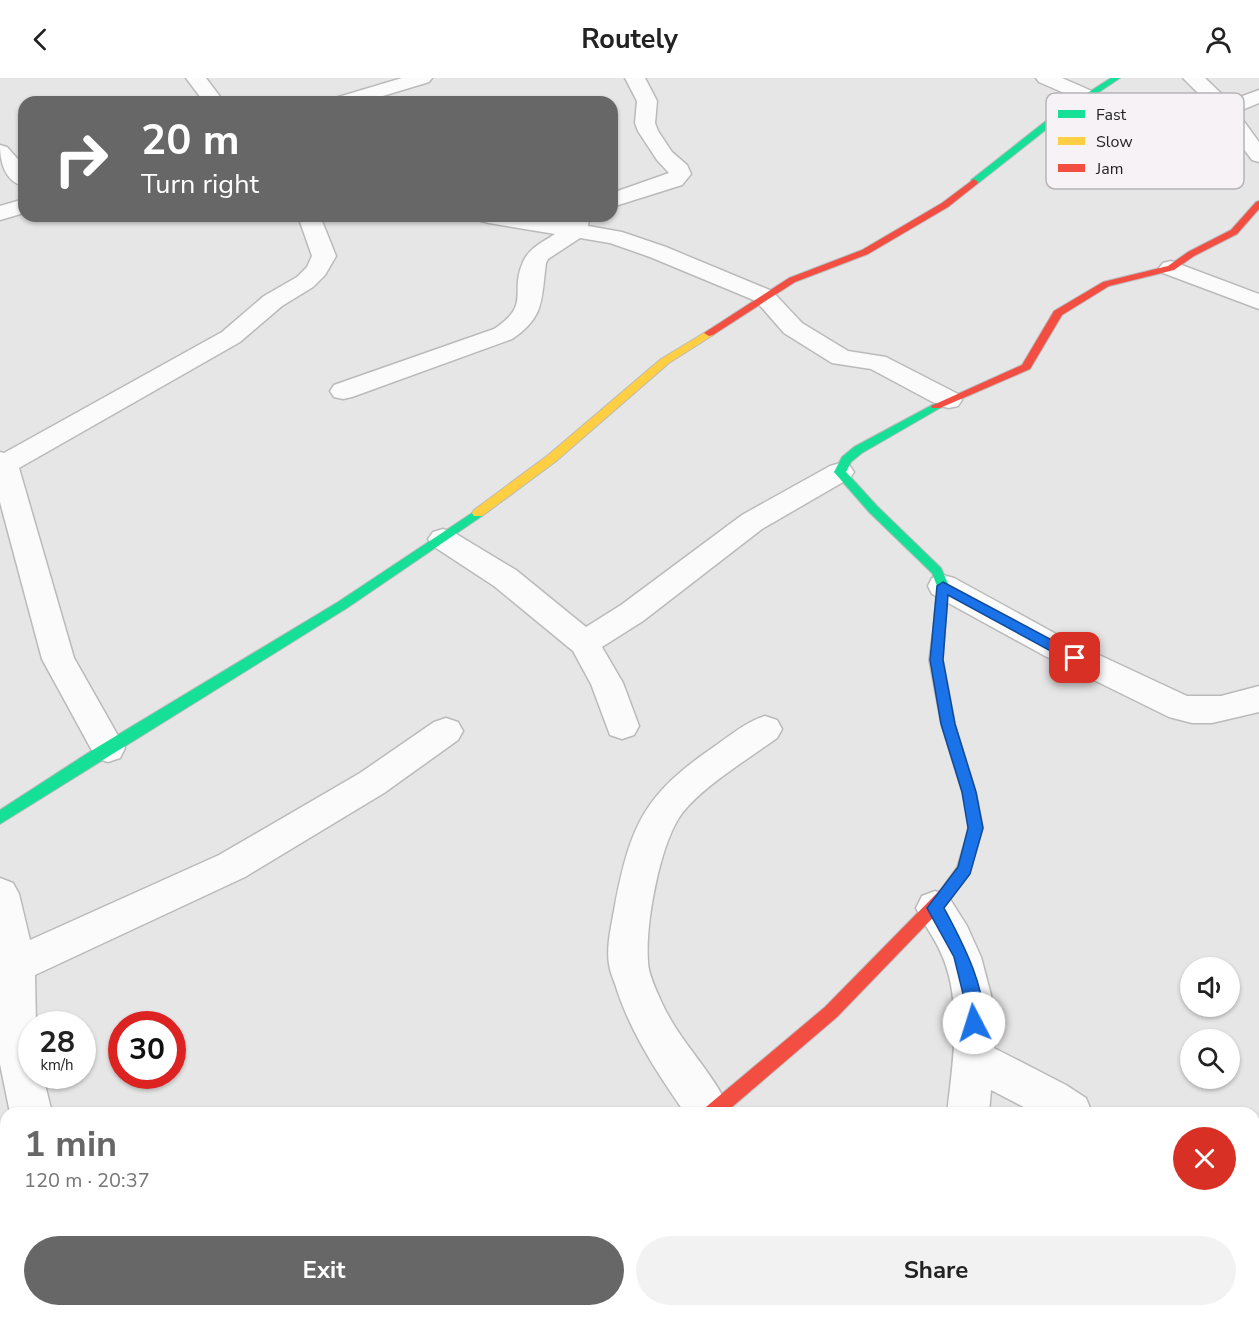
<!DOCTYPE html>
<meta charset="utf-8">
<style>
:root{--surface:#fff;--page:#f2f2f2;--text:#222;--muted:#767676;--accent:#686768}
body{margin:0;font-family:"Nunito Sans",sans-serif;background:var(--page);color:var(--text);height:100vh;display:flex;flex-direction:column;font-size:22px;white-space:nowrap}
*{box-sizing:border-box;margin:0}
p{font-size:20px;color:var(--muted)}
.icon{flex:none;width:33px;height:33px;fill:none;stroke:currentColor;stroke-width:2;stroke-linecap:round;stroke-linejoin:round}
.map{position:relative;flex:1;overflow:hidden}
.side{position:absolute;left:0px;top:1029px;width:1260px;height:210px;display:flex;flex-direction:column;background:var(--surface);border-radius:18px 18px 0 0;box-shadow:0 2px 4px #0004}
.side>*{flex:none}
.guide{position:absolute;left:18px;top:18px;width:600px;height:126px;border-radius:18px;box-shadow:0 2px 4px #0004;background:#686768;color:#fff;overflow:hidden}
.fabs{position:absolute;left:1180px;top:879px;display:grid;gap:12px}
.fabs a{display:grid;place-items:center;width:60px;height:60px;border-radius:50%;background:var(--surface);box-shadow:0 2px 4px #0004;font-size:30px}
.speed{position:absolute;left:18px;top:933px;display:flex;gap:12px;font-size:30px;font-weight:700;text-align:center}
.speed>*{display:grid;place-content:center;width:78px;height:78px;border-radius:50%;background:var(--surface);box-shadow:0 2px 4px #0004;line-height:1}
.speed small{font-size:15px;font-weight:400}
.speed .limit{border:9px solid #d22;background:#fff;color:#111}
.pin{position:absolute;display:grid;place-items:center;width:51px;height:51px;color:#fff;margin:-26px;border-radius:12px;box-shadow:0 3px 9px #0006}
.me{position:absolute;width:66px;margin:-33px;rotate:355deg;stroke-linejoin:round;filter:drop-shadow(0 0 4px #0008)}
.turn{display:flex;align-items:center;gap:21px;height:126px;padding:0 24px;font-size:27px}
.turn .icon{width:78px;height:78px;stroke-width:2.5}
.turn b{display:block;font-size:42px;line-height:51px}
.round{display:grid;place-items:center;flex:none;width:63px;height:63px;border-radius:32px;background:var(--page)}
.headline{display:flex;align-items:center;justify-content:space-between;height:102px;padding:0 24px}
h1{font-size:36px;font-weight:700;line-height:45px;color:var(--accent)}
.action{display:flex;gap:12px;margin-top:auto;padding:12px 24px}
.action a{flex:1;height:69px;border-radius:36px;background:var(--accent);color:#fff;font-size:24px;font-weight:700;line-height:69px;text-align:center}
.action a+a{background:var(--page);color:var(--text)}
header{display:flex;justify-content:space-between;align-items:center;height:78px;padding:0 24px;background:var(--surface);font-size:27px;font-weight:700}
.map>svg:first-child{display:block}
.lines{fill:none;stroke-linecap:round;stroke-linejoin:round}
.street-casing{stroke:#bbbabb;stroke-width:3}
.fast-casing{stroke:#bbbabb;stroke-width:2}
.slow-casing{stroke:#bbbabb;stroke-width:2}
.jam-casing{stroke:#bbbabb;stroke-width:2}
.path{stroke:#c6c5c6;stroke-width:4.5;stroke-dasharray:4 4;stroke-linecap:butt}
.street{fill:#fbfbfb;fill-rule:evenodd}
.fast{fill:#16e098;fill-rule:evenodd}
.slow{fill:#ffcf43;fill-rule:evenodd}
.jam{fill:#f24e42;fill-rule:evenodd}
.route{fill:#1a73e8;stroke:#114b97;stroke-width:1.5}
.key{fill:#f6f2f5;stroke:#b7b4b6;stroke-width:1.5}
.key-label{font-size:16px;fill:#242324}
</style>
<header><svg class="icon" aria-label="back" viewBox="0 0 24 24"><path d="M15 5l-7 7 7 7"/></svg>Routely<svg class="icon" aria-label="person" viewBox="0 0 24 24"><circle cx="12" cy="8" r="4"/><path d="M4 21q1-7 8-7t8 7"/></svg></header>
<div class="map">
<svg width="1259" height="1239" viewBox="0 0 1259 1239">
<rect width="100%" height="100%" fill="#e7e6e7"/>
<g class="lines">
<defs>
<path id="street" d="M186,0H206L224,24H204Z
M402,0H432L429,4L363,24H332L335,20Z
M625,0H645L657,23L655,45L658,53L672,74L687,87L691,96L682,107L612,129V115L669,95L657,82L638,53L635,45L637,23Z
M1036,0H1062L1094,14L1097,18L1094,22H1080L1039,4Z
M1183,0H1205L1229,23L1259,12V25L1237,34L1259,64V84L1252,82L1214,31Z
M0,67L7,69L24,88V108C5,104 0,84 0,67Z
M24,121V135L0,142V128Z
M298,138H320L336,178L325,197L313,209L282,228L240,264L19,390L74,580L125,670L120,680L108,684L96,680L42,581L0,424V374L4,375L222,254L264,218L297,199L307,189L312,178Z
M478,138H529L566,144L569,138H587L589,141L588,148L622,154L666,169L772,213L802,245L848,273L886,279L958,316L962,322L958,328L949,330L940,328L871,291L832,285L784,255L756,223L650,179L610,165L580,160L548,181L546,185C541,222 545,239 512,261L352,319L343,321L334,319L330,313L334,307L494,251C532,226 509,215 523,184C529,170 543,164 555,156L489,145L481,143Z
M1171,183L1259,216V231L1163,195L1159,190L1163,185Z
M840,385L850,388L854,394L850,400L762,451L643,543L602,569L623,605L639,648L634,657L622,661L610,657L591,606L573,573L494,508L433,468L428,461L433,454L443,451L453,454L516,492L586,549L621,527L742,437L830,388Z
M943,497L954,500L1067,562L1187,618H1221L1259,608V634L1212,645H1192L1169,639L1045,578L932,516L928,508L932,500Z
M765,638L777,642L782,651L777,660C748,681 705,707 683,734C660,763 645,846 648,884C648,895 656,912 661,923C679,964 714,994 731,1035H685C658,996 632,957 617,912C615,904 610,895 609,886C606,868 612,845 615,827C631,745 645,716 715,668C731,657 746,644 765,638Z
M446,640L458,644L463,653L458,662L384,715L245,799L35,897L36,946H32V998H43L52,1035H10L0,986V800L13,805L19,816L30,862L219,777L360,695L434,644Z
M935,813L948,818L967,848L981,879L991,917L994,970L1066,1007L1086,1020L1092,1035H1035L991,1012L989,1035H947C953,984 963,923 941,875C934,859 923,845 916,830L922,818Z
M6,1046V1090L0,1092V1048Z
M1254,1163L1259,1165V1214L1254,1212Z
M94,1233H141L143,1239H96Z
M392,1233H447L445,1239H390Z
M949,1233H995V1239H949Z"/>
<path id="fast" d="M1111,0H1120L1062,39L977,106H971V102L1056,35Z
M936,325L941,328L940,330L862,375L851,384L846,394L877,428L941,490L949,508L945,552L939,557L933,552L937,508L932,495L869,434L834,394L842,379L854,369Z
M478,431L482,432L484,435L482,438L347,530L0,746V732L91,673L338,524Z"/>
<path id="slow" d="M709,252L714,255L713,257L669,285L555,384L482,438H474L472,435L474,432L547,378L661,281Z
M939,547L945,552L943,582L955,646L976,714L983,750L969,797L949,823L944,825L939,823L936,818L957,789L969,750L962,714L941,646L929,582L933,552Z"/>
<path id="jam" d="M974,101L978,104L977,106L948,129L868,176L795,204L713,257L709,258L704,255L789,200L862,172L942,125Z
M1259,123V131L1237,156L1194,178L1174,192L1109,208L1062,237L1030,291L940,330H932L931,328L1022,287L1054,233L1103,204L1168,188L1188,174L1231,152L1256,124Z
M944,811L949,813L952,818L949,823L837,939L725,1035H703L706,1029L825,929L939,813Z"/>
</defs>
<use href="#street" class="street-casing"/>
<use href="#fast" class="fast-casing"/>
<use href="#slow" class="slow-casing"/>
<use href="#jam" class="jam-casing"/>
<path class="path" d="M676,1233L681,1239"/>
<use href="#street" class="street"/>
<use href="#fast" class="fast"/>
<use href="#slow" class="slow"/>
<use href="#jam" class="jam"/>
</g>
<path class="route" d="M943,504L1080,577L1082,580L1080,584H1071L948,517L943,582L955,646L976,714L983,750L970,796L944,830C959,858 993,920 980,951L974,953L968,951L965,945L966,928L954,879L927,830L958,789L968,750L962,714L941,646L930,582L937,508Z"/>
<rect x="1046" y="15" width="198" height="96" rx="9" class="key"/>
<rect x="1058" y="32" width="27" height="8" fill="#16e098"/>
<rect x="1058" y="59" width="27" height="8" fill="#ffcf43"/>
<rect x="1058" y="86" width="27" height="8" fill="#f24e42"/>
<g class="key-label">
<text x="1096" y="42">Fast</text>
<text x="1096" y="69">Slow</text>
<text x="1096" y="96">Jam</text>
</g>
</svg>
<div class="fabs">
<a><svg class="icon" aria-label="sound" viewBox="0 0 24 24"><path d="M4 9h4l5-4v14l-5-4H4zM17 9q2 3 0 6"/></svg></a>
<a><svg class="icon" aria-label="search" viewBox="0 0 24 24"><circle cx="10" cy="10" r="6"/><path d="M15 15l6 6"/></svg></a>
</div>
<div class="speed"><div>28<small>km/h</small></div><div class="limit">30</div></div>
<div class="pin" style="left:1075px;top:580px;background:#d93025"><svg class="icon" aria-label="arrive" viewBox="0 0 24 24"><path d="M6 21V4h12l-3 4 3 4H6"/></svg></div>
<svg class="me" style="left:974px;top:945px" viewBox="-20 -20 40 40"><circle r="19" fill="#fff"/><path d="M0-13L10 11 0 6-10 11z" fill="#1a73e8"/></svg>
<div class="guide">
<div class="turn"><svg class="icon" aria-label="right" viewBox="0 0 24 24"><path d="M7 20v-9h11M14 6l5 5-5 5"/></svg><div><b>20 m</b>Turn right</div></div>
</div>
<section class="side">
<div class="headline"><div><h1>1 min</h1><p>120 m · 20:37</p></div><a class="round" style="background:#d93025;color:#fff"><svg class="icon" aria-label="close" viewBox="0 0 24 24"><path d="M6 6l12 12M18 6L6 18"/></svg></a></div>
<div class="action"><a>Exit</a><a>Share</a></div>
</section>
</div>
